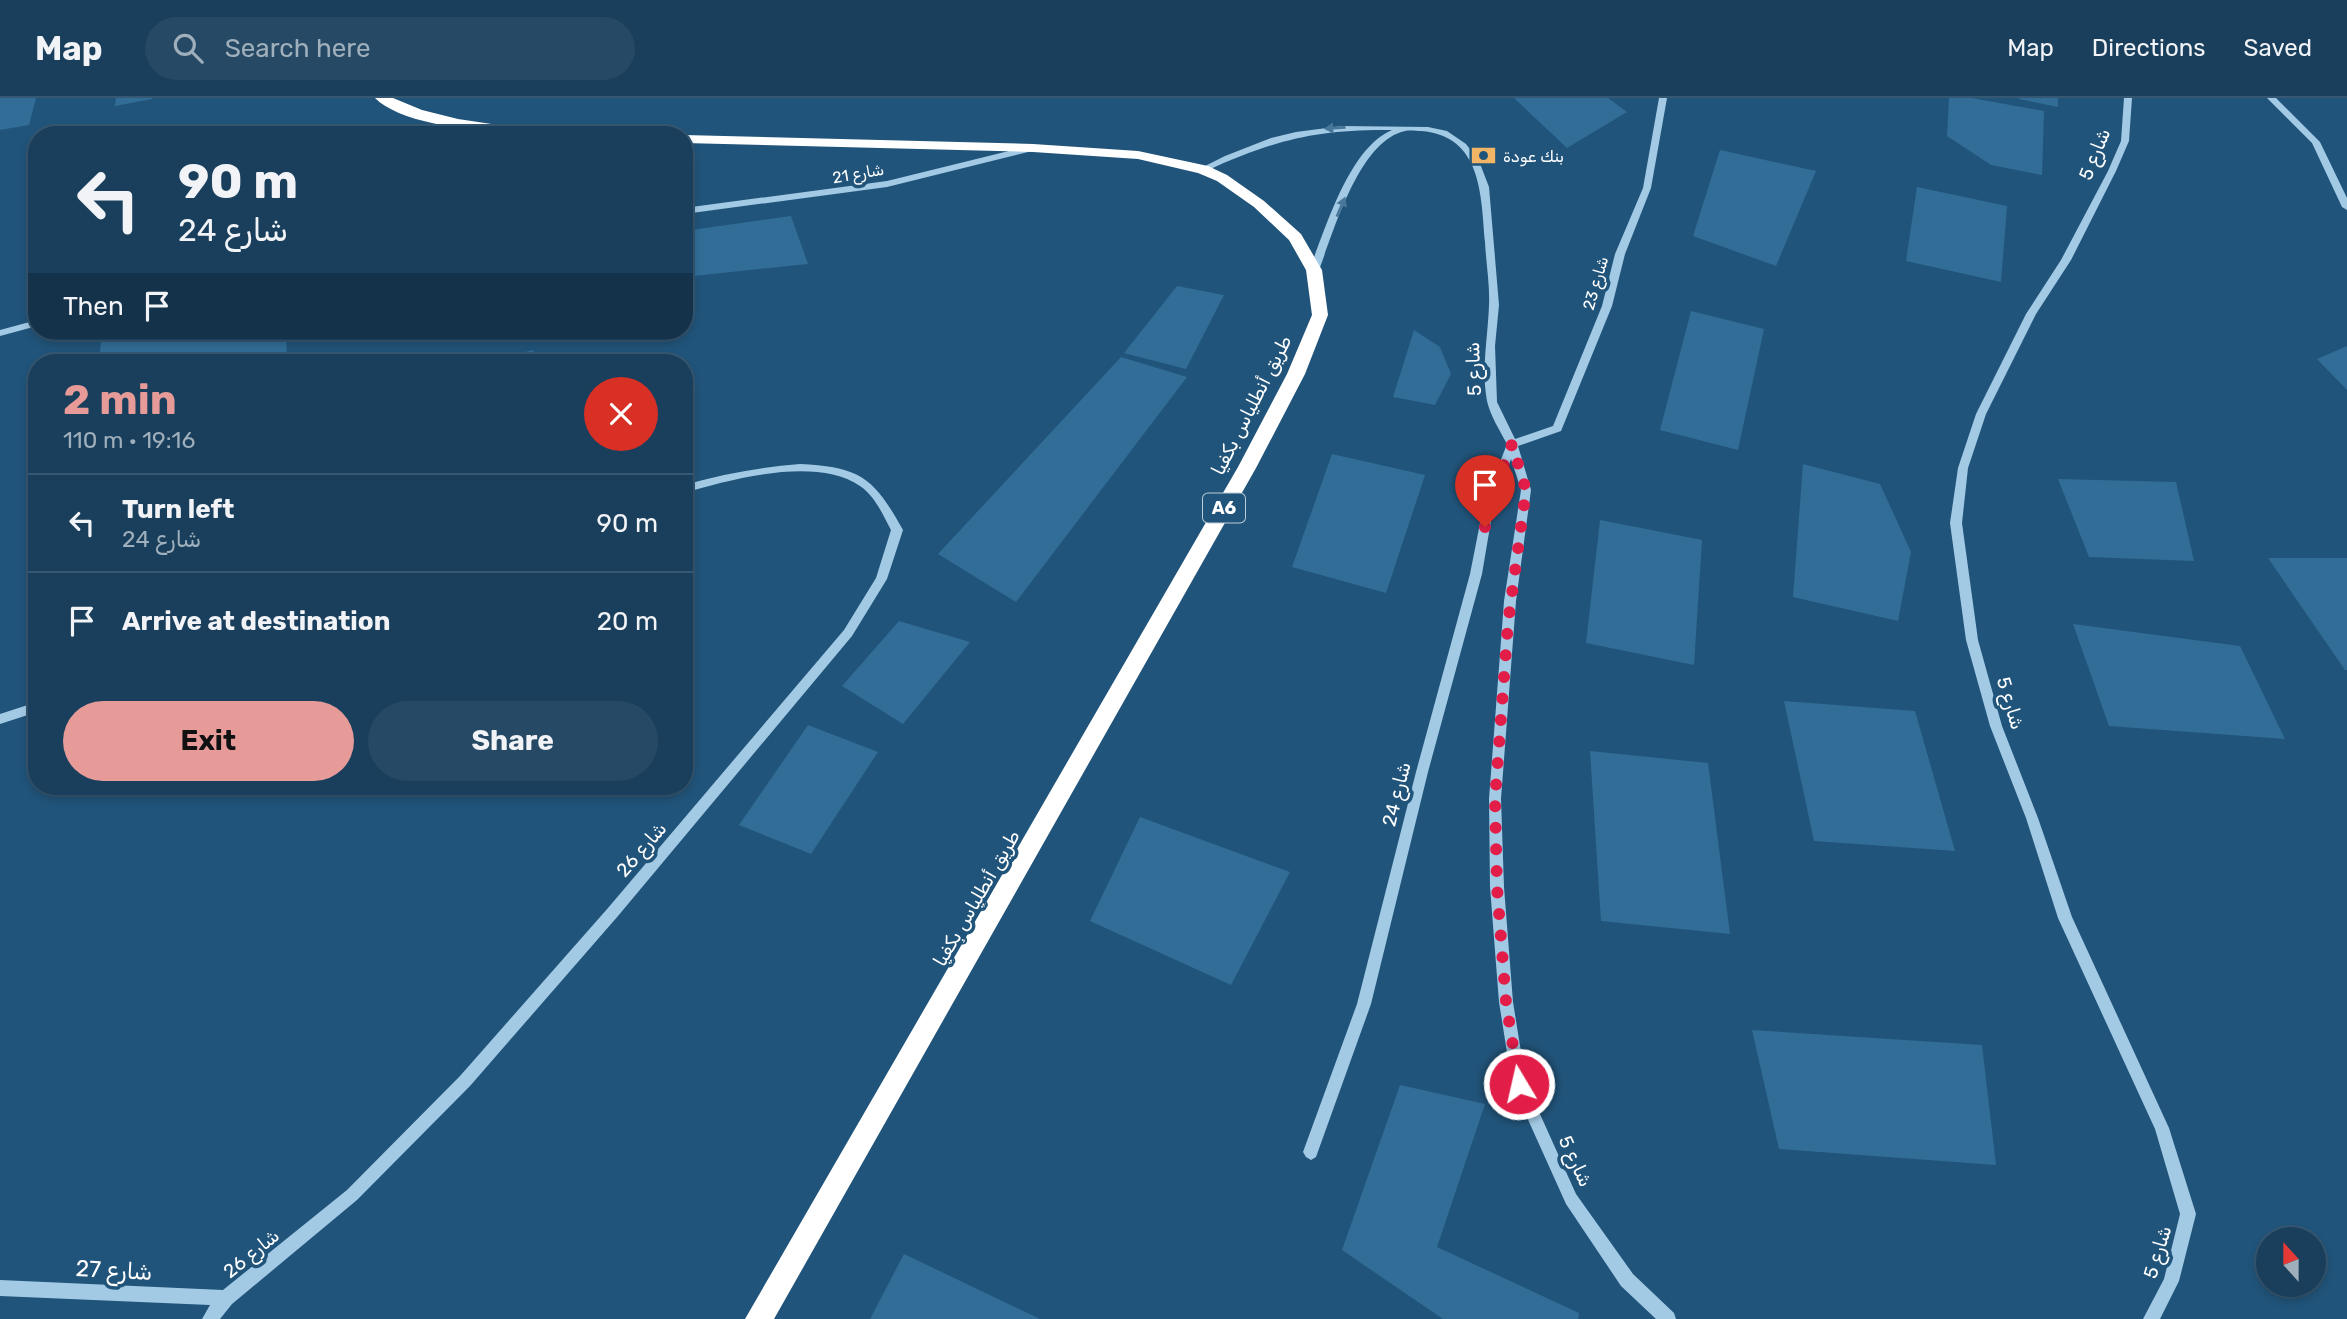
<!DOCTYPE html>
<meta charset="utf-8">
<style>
:root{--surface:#193f5c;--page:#264a65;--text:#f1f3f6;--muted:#9fafbb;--line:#375872;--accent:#e69b98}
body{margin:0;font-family:Rubik,"Noto Sans Arabic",sans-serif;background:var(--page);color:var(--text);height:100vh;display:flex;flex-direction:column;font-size:26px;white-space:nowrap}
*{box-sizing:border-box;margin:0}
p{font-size:23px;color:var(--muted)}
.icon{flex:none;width:38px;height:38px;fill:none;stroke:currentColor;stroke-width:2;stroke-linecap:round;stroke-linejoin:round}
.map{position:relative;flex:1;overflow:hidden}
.sheet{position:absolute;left:28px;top:256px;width:665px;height:441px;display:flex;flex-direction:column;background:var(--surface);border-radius:28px;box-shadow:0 4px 10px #0003,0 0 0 2px var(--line)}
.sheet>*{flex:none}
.banner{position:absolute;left:28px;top:28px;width:665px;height:214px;border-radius:28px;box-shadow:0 4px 10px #0003,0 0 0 2px var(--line);background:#193f5c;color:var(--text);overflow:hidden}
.needle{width:46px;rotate:339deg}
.fabs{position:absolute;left:2256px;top:1129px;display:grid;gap:14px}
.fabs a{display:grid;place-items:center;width:70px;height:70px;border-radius:50%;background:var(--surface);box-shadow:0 4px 10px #0003,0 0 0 2px var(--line);font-size:35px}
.pin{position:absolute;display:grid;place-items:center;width:60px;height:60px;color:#fff;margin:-72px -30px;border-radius:50% 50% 50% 0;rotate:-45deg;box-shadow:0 0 7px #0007}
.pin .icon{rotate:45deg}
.me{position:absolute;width:77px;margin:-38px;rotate:351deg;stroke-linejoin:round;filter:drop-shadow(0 0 5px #0008)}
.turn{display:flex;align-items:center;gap:24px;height:147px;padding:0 35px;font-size:32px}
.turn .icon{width:91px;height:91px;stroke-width:2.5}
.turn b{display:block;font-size:49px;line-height:60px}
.then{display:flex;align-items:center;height:66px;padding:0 35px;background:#0003;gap:14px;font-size:26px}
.round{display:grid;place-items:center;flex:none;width:74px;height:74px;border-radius:37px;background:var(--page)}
.summary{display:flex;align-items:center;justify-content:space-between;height:119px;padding:0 35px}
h1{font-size:42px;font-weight:700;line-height:52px;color:var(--accent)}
.button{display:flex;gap:14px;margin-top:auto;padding:14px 35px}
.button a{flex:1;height:80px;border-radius:42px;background:var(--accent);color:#111;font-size:28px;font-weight:700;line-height:80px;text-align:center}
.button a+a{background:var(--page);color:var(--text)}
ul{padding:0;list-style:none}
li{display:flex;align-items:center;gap:21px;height:98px;padding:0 35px;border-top:2px solid var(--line)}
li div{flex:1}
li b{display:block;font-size:26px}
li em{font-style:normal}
header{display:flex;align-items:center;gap:42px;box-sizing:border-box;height:98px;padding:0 35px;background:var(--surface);border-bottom:2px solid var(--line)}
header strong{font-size:33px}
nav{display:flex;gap:38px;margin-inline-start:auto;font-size:24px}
.search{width:490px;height:63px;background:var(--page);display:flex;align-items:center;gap:18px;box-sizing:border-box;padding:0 24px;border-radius:38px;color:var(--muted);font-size:26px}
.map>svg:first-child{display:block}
.building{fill:#316d97}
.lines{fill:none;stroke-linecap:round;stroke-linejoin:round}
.minor{fill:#a3cae5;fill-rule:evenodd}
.highway{fill:#fff;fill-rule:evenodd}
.oneway{fill:#48779a}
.route{stroke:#e11d48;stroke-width:12;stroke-dasharray:0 21.6}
.labels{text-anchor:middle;stroke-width:7;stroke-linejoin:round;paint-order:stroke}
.far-poi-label{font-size:16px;fill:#fff;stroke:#21547a;text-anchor:start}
.far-street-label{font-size:16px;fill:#fff;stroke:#21547a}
.shield{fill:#21547a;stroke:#bcccd7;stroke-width:2}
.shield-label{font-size:18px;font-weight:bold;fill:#fff}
.street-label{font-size:19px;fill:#fff;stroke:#21547a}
.near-street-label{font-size:23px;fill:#fff;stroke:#21547a}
</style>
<header>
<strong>Map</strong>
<div class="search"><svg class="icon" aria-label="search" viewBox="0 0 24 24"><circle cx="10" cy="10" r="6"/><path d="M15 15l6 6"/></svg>Search here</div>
<nav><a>Map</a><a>Directions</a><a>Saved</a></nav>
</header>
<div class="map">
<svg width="2347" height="1221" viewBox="0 0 2347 1221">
<rect width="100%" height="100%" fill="#21547a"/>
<path class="building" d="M0,0H36L29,27L0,32Z
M116,0H152V1L115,8Z
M1514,0H1608L1627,14L1567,50Z
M1949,0H1972L2044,13L2042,77L1991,67L1947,38Z
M2019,0H2058V9L2019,1Z
M1720,52L1816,73L1776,168L1693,138Z
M1917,89L2007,108L2001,184L1906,163Z
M791,118L808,166L684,179V133Z
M1177,188L1224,197L1186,271L1124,255Z
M1691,213L1764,231L1738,352L1660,332Z
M1414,232L1440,249L1451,276L1435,307L1393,299Z
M108,233H286L287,262L277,264H99L102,234Z
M2347,248V292L2317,261Z
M533,252L537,264H492V263Z
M1121,259L1187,279L1016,504L938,456Z
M1332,356L1425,377L1386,495L1292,469Z
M1803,366L1880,386L1911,454L1898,523L1793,499Z
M2058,381L2176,384L2194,463L2089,459Z
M1600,422L1702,442L1694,567L1586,545Z
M2268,460H2347V572H2345Z
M899,523L970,544L903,626L842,588Z
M2073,526L2240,548L2285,641L2109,628Z
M1784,603L1915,613L1955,753L1814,743Z
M808,627L878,654L811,756L739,727Z
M1590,653L1708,665L1730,836L1601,823Z
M1140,719L1290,774L1231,887L1090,823Z
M1752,932L1982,947L1996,1067L1779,1051Z
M1400,987L1485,1006L1437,1149L1579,1215L1578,1221H1443L1342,1152Z
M904,1156L1040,1221H870Z"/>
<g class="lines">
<path class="minor" d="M1659,0H1667L1651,90L1625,156L1612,208L1561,333L1518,348L1531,392L1516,503L1501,701L1504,789L1513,904L1526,985L1576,1096L1633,1176L1674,1215L1676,1221H1656L1621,1188L1566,1106L1512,986L1499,904L1490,789L1489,701L1504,503L1521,392L1511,361L1494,405L1482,476L1428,674L1371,906L1316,1059L1311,1062L1306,1059L1303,1054L1357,906L1416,674L1470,476L1484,405L1507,346C1500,333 1490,317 1487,303C1481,271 1488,239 1489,207C1490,187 1486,165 1485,144C1481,97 1482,38 1421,33C1417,33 1410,32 1405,33C1359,43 1334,133 1319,172L1314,175L1309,172C1326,131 1348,51 1392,32C1317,31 1274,42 1206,73L1199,71L1225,58L1271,40L1296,34L1342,28L1428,29L1447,33L1466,46L1479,63L1489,89L1499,207L1495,248L1497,304L1515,341L1553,328L1602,208L1615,156L1643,90Z
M2124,0H2132L2129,43L2116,73L2071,162L2036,216L1986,316L1968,370L1962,425L1978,542L2002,628L2038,720L2072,819L2169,1030L2196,1116L2179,1183L2160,1221H2143L2164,1181L2180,1116L2155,1031L2058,820L2026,720L1990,628L1966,542L1950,425L1958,370L1976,316L2026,216L2061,162L2108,73L2121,43Z
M2267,0H2276L2320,44L2347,100V112L2342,109L2312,45Z
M1033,47L1037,50L1036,52L887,89L684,116V110L887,83Z
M37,222V228L0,238V232Z
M800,366C861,369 874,380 903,432L887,481L852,538L618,818L470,988L357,1102L232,1206L220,1221H202L210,1207L0,1198V1182L223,1192L347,1092L460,978L608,810L844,532L876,480L891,432C883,417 875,398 860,388C816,358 732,381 684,395V387C723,376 761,369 800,366Z
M37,604V614L0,626V616Z"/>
<path class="highway" d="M375,0H393L422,12L458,21L539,33L546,37C505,37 404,30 375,0Z
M683,37H684L1033,46L1138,53L1208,68L1227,77L1264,103L1301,136L1322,172L1328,217L1305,276L1256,370L774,1221H745L1238,369L1287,276L1312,217L1306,172L1289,142L1254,109L1217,83L1198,75L1138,61L1033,54L684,45Z"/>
</g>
<defs><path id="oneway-solid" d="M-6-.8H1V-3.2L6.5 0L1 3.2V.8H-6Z" transform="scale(1.75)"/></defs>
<g class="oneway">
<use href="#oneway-solid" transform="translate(1335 30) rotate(176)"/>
<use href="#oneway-solid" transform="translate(1341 109) rotate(-67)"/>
</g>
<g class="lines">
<path class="route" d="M1485,429L1489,405L1512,346L1526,392L1508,525L1495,701L1497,789L1506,904L1519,986"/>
</g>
<defs>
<symbol id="bank-bare" viewBox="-9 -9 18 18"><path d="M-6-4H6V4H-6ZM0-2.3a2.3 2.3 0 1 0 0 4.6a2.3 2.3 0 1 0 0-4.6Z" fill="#f1b565" stroke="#21547a" stroke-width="2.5" paint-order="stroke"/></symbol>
</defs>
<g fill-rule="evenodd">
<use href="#bank-bare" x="1466" y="40" width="35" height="35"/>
</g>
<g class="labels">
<g class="far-poi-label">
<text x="1503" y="64">بنك عودة</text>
</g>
<g class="far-street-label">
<text transform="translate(858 75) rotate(-10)" y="6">شارع 21</text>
<text transform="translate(1595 185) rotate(-74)" y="6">شارع 23</text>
</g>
<rect class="shield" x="1203" y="395.5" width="42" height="29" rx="5"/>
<g class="shield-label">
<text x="1224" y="416">A6</text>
</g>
<g class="street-label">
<text transform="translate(2094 56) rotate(-68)" y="7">شارع 5</text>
<text transform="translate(1473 271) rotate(-92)" y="7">شارع 5</text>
<text transform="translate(1251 307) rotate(-63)" y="7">طريق أنطلياس بكفيا</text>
<text transform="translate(2011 605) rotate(73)" y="7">شارع 5</text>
<text transform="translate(1396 696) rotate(-76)" y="7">شارع 24</text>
<text transform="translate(641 751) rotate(-49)" y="7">شارع 26</text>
<text transform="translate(976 800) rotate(-60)" y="7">طريق أنطلياس بكفيا</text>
<text transform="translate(1576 1063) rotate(65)" y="7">شارع 5</text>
<text transform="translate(2157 1154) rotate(-73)" y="7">شارع 5</text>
<text transform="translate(251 1155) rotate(-39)" y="7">شارع 26</text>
</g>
<g class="near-street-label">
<text transform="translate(114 1172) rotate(3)" y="8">شارع 27</text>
</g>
</g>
</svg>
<div class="fabs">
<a><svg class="needle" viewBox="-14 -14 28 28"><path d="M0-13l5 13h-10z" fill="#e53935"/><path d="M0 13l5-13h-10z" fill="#9fafbb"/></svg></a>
</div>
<div class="pin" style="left:1485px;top:429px;background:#d93025"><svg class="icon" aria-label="arrive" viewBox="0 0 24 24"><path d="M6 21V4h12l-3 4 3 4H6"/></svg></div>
<svg class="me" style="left:1519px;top:986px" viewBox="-20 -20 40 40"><circle r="17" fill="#e11d48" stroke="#fff" stroke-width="3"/><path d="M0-11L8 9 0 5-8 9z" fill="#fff"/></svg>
<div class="banner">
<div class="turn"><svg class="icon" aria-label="left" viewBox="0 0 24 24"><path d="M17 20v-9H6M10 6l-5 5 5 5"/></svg><div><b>90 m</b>شارع 24</div></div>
<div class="then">Then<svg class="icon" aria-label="arrive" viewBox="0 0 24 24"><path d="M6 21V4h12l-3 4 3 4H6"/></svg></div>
</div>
<section class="sheet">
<div class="summary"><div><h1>2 min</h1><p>110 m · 19:16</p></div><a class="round" style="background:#d93025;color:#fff"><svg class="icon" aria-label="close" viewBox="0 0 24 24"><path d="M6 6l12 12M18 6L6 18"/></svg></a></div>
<ul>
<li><svg class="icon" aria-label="left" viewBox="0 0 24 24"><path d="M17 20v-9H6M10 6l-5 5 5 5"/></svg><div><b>Turn left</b><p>شارع 24</p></div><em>90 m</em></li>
<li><svg class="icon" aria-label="arrive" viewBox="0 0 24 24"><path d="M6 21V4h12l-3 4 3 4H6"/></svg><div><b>Arrive at destination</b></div><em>20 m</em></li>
</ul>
<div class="button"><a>Exit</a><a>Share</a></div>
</section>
</div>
